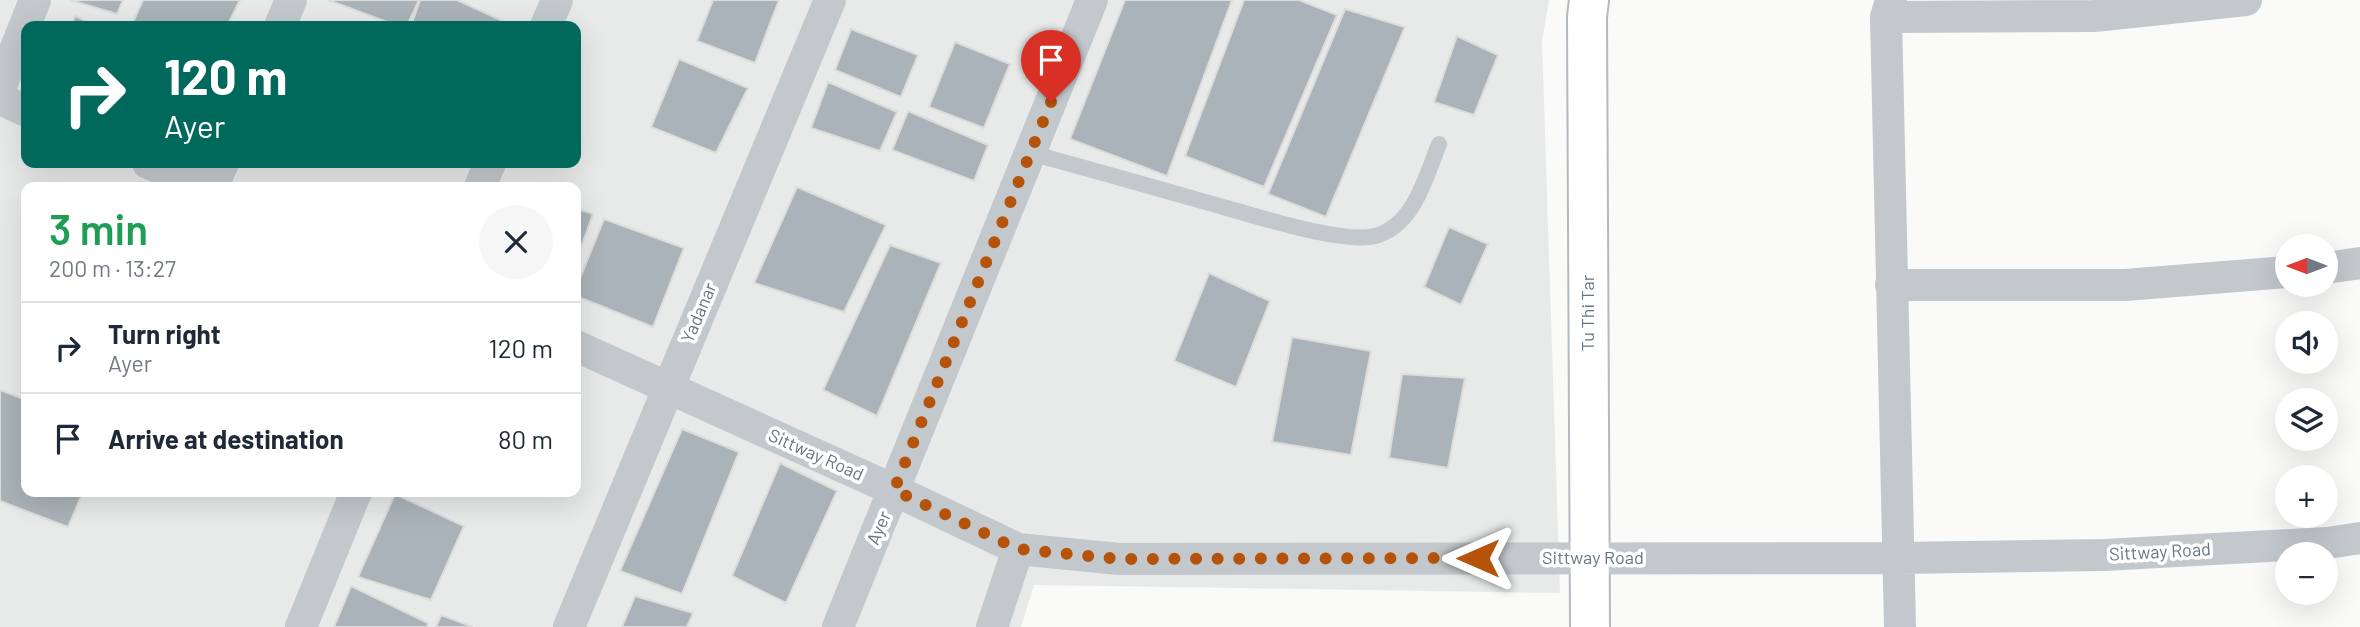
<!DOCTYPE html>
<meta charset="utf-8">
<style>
:root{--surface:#fff;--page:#f6f6f7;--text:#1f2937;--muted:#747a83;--line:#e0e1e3}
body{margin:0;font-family:Barlow,sans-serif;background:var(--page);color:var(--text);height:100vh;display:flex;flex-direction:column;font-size:26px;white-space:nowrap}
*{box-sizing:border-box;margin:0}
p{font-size:23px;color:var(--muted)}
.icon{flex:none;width:38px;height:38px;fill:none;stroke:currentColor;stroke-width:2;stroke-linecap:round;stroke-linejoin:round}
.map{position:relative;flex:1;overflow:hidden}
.details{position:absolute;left:21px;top:182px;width:560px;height:315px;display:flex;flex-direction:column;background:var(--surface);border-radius:14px;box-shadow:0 7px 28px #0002}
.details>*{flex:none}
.banner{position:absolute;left:21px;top:21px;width:560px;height:147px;border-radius:14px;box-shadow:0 7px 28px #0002;background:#00695c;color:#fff;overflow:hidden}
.needle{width:46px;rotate:270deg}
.fabs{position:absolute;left:2275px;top:234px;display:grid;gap:14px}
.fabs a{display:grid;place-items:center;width:63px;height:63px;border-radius:50%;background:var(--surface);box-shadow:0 7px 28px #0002;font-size:35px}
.pin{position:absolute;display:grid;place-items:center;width:60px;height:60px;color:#fff;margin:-72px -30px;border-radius:50% 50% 50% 0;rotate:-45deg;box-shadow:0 0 7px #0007}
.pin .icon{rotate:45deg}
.me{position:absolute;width:77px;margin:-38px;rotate:270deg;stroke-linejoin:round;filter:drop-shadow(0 0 5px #0008)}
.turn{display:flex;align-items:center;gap:24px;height:147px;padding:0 28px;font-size:32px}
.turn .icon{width:91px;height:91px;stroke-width:2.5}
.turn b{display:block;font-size:49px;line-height:60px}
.round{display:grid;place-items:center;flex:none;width:74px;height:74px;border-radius:37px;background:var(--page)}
.summary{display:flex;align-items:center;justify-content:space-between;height:119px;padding:0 28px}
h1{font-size:42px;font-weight:600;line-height:52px;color:#1e9e55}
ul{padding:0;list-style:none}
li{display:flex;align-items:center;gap:21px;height:91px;padding:0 28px;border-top:2px solid var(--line)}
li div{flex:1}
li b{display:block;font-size:26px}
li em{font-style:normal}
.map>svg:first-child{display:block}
.built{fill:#e8e9e9;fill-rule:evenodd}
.building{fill:#aab3b9;stroke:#dcdcda;stroke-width:2}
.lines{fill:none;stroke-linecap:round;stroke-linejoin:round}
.secondary-casing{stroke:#b3babf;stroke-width:42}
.lane{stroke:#c3c8cc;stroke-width:16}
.street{stroke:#c3c8cc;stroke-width:32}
.secondary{stroke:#fff;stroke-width:38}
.route{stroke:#b45309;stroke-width:12;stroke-dasharray:0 21.6}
.labels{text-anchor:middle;stroke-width:7;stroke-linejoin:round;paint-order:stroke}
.street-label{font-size:18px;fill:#657683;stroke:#fff}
</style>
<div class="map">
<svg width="2360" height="627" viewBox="0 0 2360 627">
<rect width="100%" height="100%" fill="#fafaf8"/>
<path class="built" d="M0,0H1549L1542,41L1560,593L1034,585L1021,627H0ZM26,26H576V163H26ZM26,187H576V492H26Z"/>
<path class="building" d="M70,0H123L117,14Z
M143,0H240L227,26H144L133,22Z
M328,0H419L407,26H398Z
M420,0H457L503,21L501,26H411Z
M713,0H779L755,63L697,41Z
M1125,0H1232L1167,176L1070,139Z
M1244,0H1299L1337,15L1264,187L1185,156Z
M1345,9L1405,27L1326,217L1268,194Z
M75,16L97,26H71Z
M851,29L918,55L901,97L835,70Z
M1457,36L1498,55L1474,115L1434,102Z
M955,42L1010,64L984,128L929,107Z
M679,59L748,88L716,153L651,127Z
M828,82L897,112L880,151L811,128Z
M908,111L988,145L974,181L892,150Z
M797,187L886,225L844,312L754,283Z
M576,208L593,214L576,261Z
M604,219L684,248L653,327L576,296V288Z
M1449,227L1488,244L1461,305L1424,287Z
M890,245L941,263L877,416L823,390Z
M1209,273L1270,301L1236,387L1174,361Z
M1292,337L1371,351L1351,455L1272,442Z
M1402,374L1465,378L1448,468L1389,458Z
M0,390L26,400V492H83L68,527L0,501Z
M682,429L739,452L682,594L620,571Z
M780,463L837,491L786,603L732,576Z
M395,494L464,526L431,600L358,577Z
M351,586L428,623L427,627H334Z
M635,596L693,613L687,627H622Z
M441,615L473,627H436Z"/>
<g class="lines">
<defs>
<path id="secondary" d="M1589,0L1587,17L1590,627"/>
</defs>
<use href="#secondary" class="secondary-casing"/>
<path class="lane" d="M1030,153C1097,171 1163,190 1230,209C1263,218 1344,244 1375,236C1414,226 1426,176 1439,144"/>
<path class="street" d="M1891,0L1886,17L1900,627
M1886,17L2094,16L2246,0
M280,26L291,0
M546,26L557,0
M0,88L35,0
M0,99L26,111
M148,163L206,187
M212,187L223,163
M480,187L490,163
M2326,268L2360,263
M1891,285H2125L2287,272
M576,346L894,490L1018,549L1119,559L1899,558L2104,555L2327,543L2360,538
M301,627L356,492
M569,627L830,0
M838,627L1092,0
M992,627L1018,549"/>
<use href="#secondary" class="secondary"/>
</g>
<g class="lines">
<path class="route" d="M1051,102L894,490L1018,549L1119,559L1478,558"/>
</g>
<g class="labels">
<g class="street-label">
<text transform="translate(699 313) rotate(-67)" y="6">Yadanar</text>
<text transform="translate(1588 313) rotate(-90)" y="6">Tu Thi Tar</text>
<text transform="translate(816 455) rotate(24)" y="6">Sittway Road</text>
<text transform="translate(879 528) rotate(-67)" y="6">Ayer</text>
<text transform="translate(2160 552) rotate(-3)" y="6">Sittway Road</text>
<text x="1593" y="564">Sittway Road</text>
</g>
</g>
</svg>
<div class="fabs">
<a><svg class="needle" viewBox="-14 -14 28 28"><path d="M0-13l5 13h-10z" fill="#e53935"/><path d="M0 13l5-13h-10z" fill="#747a83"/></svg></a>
<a><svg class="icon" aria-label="sound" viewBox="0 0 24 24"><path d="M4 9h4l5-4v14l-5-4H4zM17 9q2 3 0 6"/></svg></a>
<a><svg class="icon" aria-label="layers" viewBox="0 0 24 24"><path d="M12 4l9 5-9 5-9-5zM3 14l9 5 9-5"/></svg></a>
<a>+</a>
<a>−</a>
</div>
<div class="pin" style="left:1051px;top:102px;background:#d93025"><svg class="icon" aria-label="arrive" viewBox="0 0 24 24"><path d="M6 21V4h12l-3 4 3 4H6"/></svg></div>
<svg class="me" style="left:1478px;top:558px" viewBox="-20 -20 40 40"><path d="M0-17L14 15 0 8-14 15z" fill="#b45309" stroke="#fff" stroke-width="4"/></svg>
<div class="banner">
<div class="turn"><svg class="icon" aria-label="right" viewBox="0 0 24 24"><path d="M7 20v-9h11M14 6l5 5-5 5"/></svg><div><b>120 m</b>Ayer</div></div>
</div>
<section class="details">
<div class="summary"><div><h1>3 min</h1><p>200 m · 13:27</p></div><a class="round"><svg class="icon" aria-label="close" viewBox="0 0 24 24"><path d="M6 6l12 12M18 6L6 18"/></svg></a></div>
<ul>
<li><svg class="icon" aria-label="right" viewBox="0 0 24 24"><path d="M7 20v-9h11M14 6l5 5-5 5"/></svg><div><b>Turn right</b><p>Ayer</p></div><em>120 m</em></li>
<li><svg class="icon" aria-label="arrive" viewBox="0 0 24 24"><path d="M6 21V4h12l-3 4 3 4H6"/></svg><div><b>Arrive at destination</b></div><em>80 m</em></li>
</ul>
</section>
</div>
